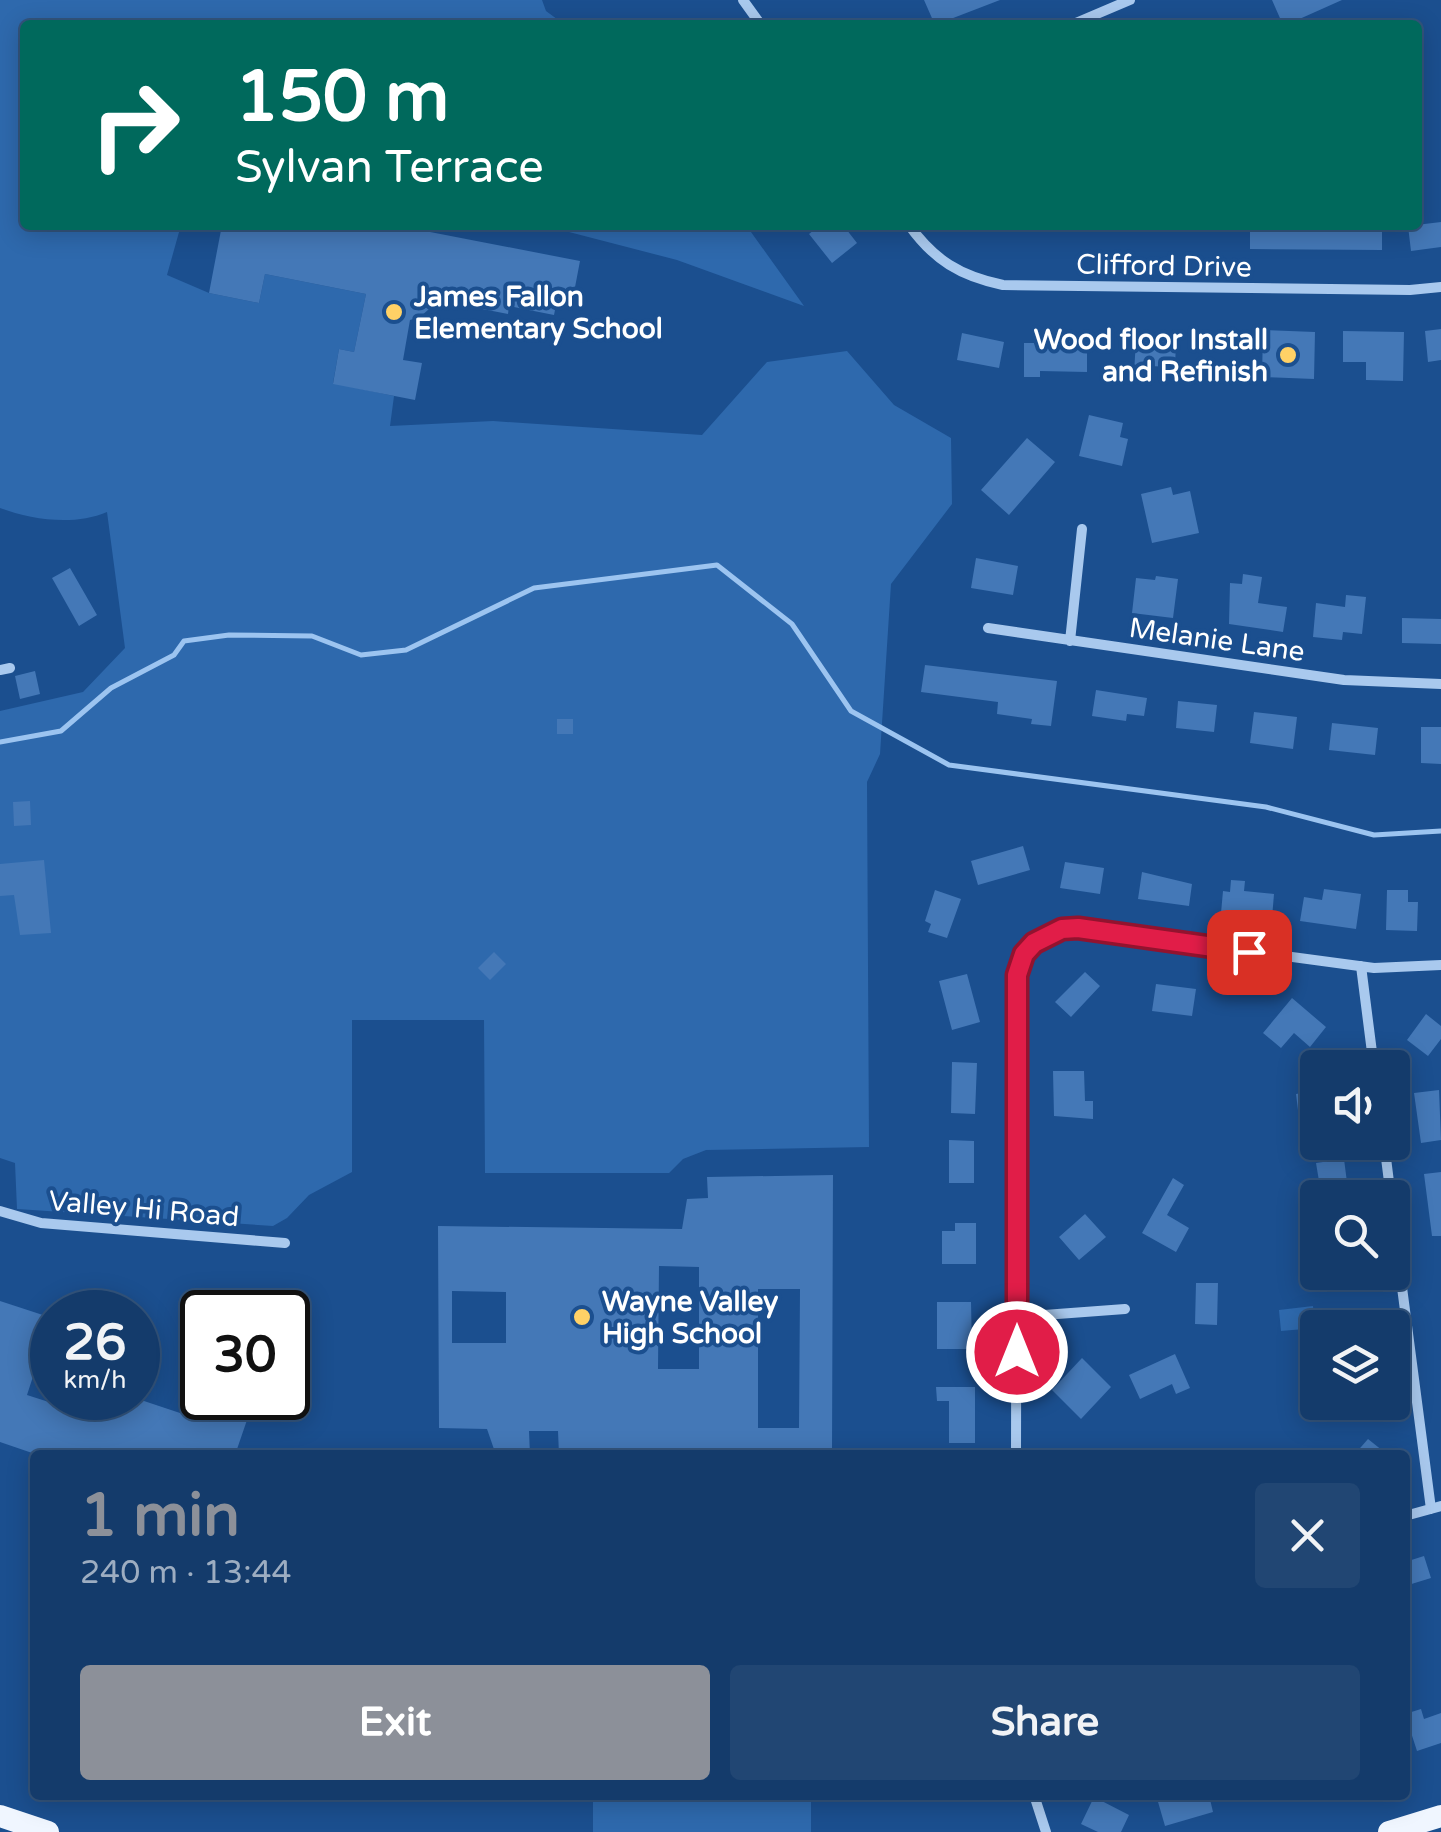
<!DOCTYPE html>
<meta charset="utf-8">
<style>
:root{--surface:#143b6b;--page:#214673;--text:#f1f3f6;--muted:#9dadc1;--line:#33557e;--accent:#8c9099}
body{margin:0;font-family:"Varela Round",sans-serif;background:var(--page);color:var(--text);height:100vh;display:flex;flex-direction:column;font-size:38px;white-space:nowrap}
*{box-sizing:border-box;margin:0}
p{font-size:32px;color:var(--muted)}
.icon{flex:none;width:55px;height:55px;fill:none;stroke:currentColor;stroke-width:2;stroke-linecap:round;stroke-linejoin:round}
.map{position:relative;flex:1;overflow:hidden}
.details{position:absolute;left:30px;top:1450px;width:1380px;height:350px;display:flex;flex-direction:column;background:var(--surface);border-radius:10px;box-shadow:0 5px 25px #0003,0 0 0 2px var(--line)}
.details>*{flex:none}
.banner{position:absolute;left:20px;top:20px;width:1402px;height:210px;border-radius:10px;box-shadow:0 5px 25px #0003,0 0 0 2px var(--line);background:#00695c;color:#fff;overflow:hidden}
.fabs{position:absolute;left:1300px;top:1050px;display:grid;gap:20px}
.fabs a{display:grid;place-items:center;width:110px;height:110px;border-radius:10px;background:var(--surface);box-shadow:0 5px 25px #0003,0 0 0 2px var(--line);font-size:50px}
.speed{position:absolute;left:30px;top:1290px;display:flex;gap:20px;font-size:50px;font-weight:700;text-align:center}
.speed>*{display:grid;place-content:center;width:130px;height:130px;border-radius:50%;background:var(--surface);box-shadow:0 5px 25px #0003,0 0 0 2px var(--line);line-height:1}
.speed small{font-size:25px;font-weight:400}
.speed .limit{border:5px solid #111;border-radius:15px;background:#fff;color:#111}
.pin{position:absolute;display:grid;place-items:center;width:85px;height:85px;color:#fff;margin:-42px;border-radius:20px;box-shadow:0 5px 15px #0006}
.me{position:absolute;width:110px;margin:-55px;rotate:0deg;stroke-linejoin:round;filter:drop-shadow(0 0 8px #0008)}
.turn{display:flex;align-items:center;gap:35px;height:210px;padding:0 50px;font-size:45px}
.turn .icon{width:130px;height:130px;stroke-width:2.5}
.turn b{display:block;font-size:70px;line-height:85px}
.round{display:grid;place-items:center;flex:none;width:105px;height:105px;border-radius:10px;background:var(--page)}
.overview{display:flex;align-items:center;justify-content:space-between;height:170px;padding:0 50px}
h1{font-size:60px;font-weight:700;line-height:75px;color:var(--accent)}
.primary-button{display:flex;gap:20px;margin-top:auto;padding:20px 50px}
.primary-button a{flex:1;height:115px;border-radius:10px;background:var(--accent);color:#fff;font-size:40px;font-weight:700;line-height:115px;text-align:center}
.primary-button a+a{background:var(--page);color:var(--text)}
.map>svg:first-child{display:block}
.green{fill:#2e69ad}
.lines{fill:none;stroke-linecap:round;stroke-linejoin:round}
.stream{stroke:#9cc4f0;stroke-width:5}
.building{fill:#4478b7;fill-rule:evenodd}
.minor{stroke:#a9c9ee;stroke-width:10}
.primary{stroke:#f0f6ff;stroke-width:22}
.route-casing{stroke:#92132f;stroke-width:25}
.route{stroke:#e11d48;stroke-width:18}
.poi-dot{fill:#ffd166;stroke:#1b4f8f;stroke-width:4}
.labels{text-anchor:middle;stroke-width:8;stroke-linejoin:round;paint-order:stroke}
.street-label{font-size:28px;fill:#fff;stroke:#1b4f8f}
.poi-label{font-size:28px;font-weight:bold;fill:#fff;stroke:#1b4f8f;text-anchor:start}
</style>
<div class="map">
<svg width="1441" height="1832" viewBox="0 0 1441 1832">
<rect width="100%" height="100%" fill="#1b4f8f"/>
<path class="green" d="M0,0H542L546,11L565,25H25V225H181L167,275L209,293L259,303L265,274L366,294L354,352L339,349L333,383L394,396L390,426L493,421L702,435L767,362L847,351L894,405L951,438L952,504L891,584L880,754L867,782L869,1147L706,1150L683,1159L669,1173H485L484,1020H352V1172L309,1195L287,1218L273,1226L17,1209L15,1163L0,1158V711L83,692L125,648L107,512C74,526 33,520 0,508Z
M542,225H746L804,306L677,260Z
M1313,1306L1315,1328L1281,1331L1279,1310Z
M593,1795H811V1832H593Z"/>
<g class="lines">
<path class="stream" d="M0,742L61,731L111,688L174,655L184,641L229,635L312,636L361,655L406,650L534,588L717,565L792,624L851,711L949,765L1266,807L1374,835L1441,831"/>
</g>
<path class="building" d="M924,0H1000L935,25Z
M1272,0H1342L1286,25H1283Z
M1441,222V247L1411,251L1408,226Z
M222,225H394L580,261L572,303L557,300L554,315L509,306L508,314L431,299L429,309L420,317L410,320L403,360L422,363L415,400L333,384L339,349L354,352L366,294L265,274L259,303L209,293Z
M820,225H843L857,243L832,263L809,234Z
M1250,225H1382V250L1250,249Z
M1441,329V360L1428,362L1425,331Z
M1263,330L1315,332L1314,379L1262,377Z
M1343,331L1404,332L1403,381L1366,380V362H1343Z
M962,333L1004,342L999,368L957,360Z
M1040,337L1087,342V372L1040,371V377H1024V343H1040Z
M1136,339L1176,341L1175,367L1149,366L1148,374H1134Z
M1089,415L1123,423L1120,437L1128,439L1122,466L1079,456Z
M1027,438L1055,462L1009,515L981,490Z
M1171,487L1173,495L1190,491L1199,533L1152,543L1141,494Z
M976,558L1018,566L1013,595L971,588Z
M70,568L97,615L79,626L52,578Z
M1243,574L1262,577L1258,603L1287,607L1283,632L1229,624L1230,583L1242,584Z
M1156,576L1178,579L1173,618L1132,613L1136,578L1155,580Z
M1346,595L1366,597L1362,634L1343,632L1342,640L1313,637L1316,603L1345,607Z
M1402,618L1441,619V644L1402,643Z
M925,665L1057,681L1051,726L1031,724L1032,719L997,714L998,702L921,692Z
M35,671L40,694L20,699L15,676Z
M1096,690L1147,698L1144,716L1127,714L1126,721L1092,716Z
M1178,701L1217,705L1214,732L1176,728Z
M1254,712L1297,717L1293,749L1250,743Z
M557,719H573V734H557Z
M1332,723L1378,728L1375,755L1329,750Z
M1421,727H1441V764L1421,763Z
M30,801L31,825L14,826L13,802Z
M1023,846L1030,870L978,885L971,861Z
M44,860L51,933L20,935L14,895L0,896V864Z
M1065,862L1104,868L1100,894L1060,888Z
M1142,872L1192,884L1189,906L1138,899Z
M1231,880L1245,881L1244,891L1274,894L1272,918L1221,913L1223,891L1230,892Z
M1324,889L1361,894L1356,929L1300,921L1304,897L1322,900Z
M935,890L961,899L947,938L928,932L931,924L925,921Z
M1387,890H1408V902H1418L1417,931L1386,930Z
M494,952L506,964L490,980L478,968Z
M1085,972L1100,986L1071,1017L1055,1002Z
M967,974L980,1022L952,1030L939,981Z
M1156,984L1196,989L1192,1016L1152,1011Z
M1292,998L1326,1027L1310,1047L1294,1033L1281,1048L1263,1033Z
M1426,1014L1441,1026V1039L1428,1056L1407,1040Z
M952,1062L977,1063L975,1114L951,1113Z
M1053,1071H1084L1085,1101H1093V1119L1054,1116Z
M1318,1090V1124L1300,1126L1296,1094Z
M1439,1090L1441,1140L1421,1143L1414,1093Z
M949,1140L974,1141V1183H949Z
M1344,1159L1349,1198H1307L1305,1183L1319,1181L1316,1163Z
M1441,1172V1236H1432L1424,1174Z
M833,1175L832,1455H559L558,1431H529L530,1455H496L487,1429L439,1428L438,1226L682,1229L687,1199L708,1198L707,1177ZM659,1266L699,1267V1369H658ZM758,1289H800L799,1428H758ZM452,1291L506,1292V1343H452Z
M1173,1178L1184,1185L1167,1215L1189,1228L1176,1252L1142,1233Z
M1085,1214L1106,1237L1079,1260L1059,1237Z
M955,1223H976V1264H942V1231H955Z
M1196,1283H1218L1217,1325L1195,1324Z
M0,1301L52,1318L27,1395L55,1404L57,1398H138V1343L158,1350L141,1400L183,1414L199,1361L202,1362V1398H260L252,1421L247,1420L235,1455H38L0,1442Z
M937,1302H971L972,1349H937Z
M200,1303L202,1304V1361L183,1353Z
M1175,1354L1190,1388L1176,1394L1172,1384L1140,1399L1129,1375Z
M1082,1358L1111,1387L1081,1419L1052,1390Z
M936,1387H975V1443H949V1401H937Z
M1368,1439L1388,1455H1354Z
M1424,1556L1431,1578L1405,1586V1562Z
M1421,1709L1424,1719L1441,1713V1743L1417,1751L1405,1714Z
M1156,1795H1209L1213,1812L1165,1826Z
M1094,1797L1129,1815L1121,1832H1098L1081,1824Z"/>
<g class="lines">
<path class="minor" d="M743,0L761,25
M1071,25L1130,0
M909,225C934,260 960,276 1003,285L1410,290L1441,287
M988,628L1344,680L1441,684
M1070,641L1082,529
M0,670L10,668
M1361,966L1374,1068
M1384,1142L1391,1198
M0,1211L41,1223L285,1243
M1392,1211L1431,1509
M1017,1317L1125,1309
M1016,1455L1017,975C1023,943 1047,930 1078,928L1374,968L1441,965
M1405,1516L1441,1506
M1034,1795L1046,1832"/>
<path class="primary" d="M0,1816L48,1832
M1389,1832L1441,1816"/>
</g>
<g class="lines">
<defs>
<path id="route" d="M1017,1352V975L1024,954L1034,943L1062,929L1078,928L1249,952"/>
</defs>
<use href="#route" class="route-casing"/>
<use href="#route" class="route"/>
</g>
<g class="poi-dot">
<circle cx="394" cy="312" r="10"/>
<circle cx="1288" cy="355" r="10"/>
<circle cx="582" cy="1317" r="10"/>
</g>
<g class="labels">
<g class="street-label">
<text transform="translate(1164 265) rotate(1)" y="10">Clifford Drive</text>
<text transform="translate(1217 639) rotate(8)" y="10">Melanie Lane</text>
<text transform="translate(144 1208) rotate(5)" y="10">Valley Hi Road</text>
</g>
<g class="poi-label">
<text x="414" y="306">James Fallon<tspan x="414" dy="32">Elementary School</tspan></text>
<text x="1268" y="349" text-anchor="end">Wood floor Install<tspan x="1268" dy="32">and Refinish</tspan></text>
<text x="602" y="1311">Wayne Valley<tspan x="602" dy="32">High School</tspan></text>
</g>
</g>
</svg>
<div class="fabs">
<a><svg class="icon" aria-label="sound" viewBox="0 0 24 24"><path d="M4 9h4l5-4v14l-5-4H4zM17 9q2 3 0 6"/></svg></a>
<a><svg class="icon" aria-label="search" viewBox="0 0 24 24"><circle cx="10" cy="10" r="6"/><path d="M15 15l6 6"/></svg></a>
<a><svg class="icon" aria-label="layers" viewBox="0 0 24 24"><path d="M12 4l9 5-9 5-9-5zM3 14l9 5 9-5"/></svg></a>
</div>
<div class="speed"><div>26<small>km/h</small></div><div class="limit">30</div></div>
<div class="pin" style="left:1249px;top:952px;background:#d93025"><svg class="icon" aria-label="arrive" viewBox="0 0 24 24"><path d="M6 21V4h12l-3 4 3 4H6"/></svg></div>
<svg class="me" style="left:1017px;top:1352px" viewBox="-20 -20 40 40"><circle r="17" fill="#e11d48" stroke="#fff" stroke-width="3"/><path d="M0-11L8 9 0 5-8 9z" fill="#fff"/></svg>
<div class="banner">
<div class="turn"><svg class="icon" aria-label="right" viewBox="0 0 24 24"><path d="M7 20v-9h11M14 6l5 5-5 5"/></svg><div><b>150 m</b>Sylvan Terrace</div></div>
</div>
<section class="details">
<div class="overview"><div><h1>1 min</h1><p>240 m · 13:44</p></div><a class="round"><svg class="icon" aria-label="close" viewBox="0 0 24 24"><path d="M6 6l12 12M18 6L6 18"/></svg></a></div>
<div class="primary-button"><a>Exit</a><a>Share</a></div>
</section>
</div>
